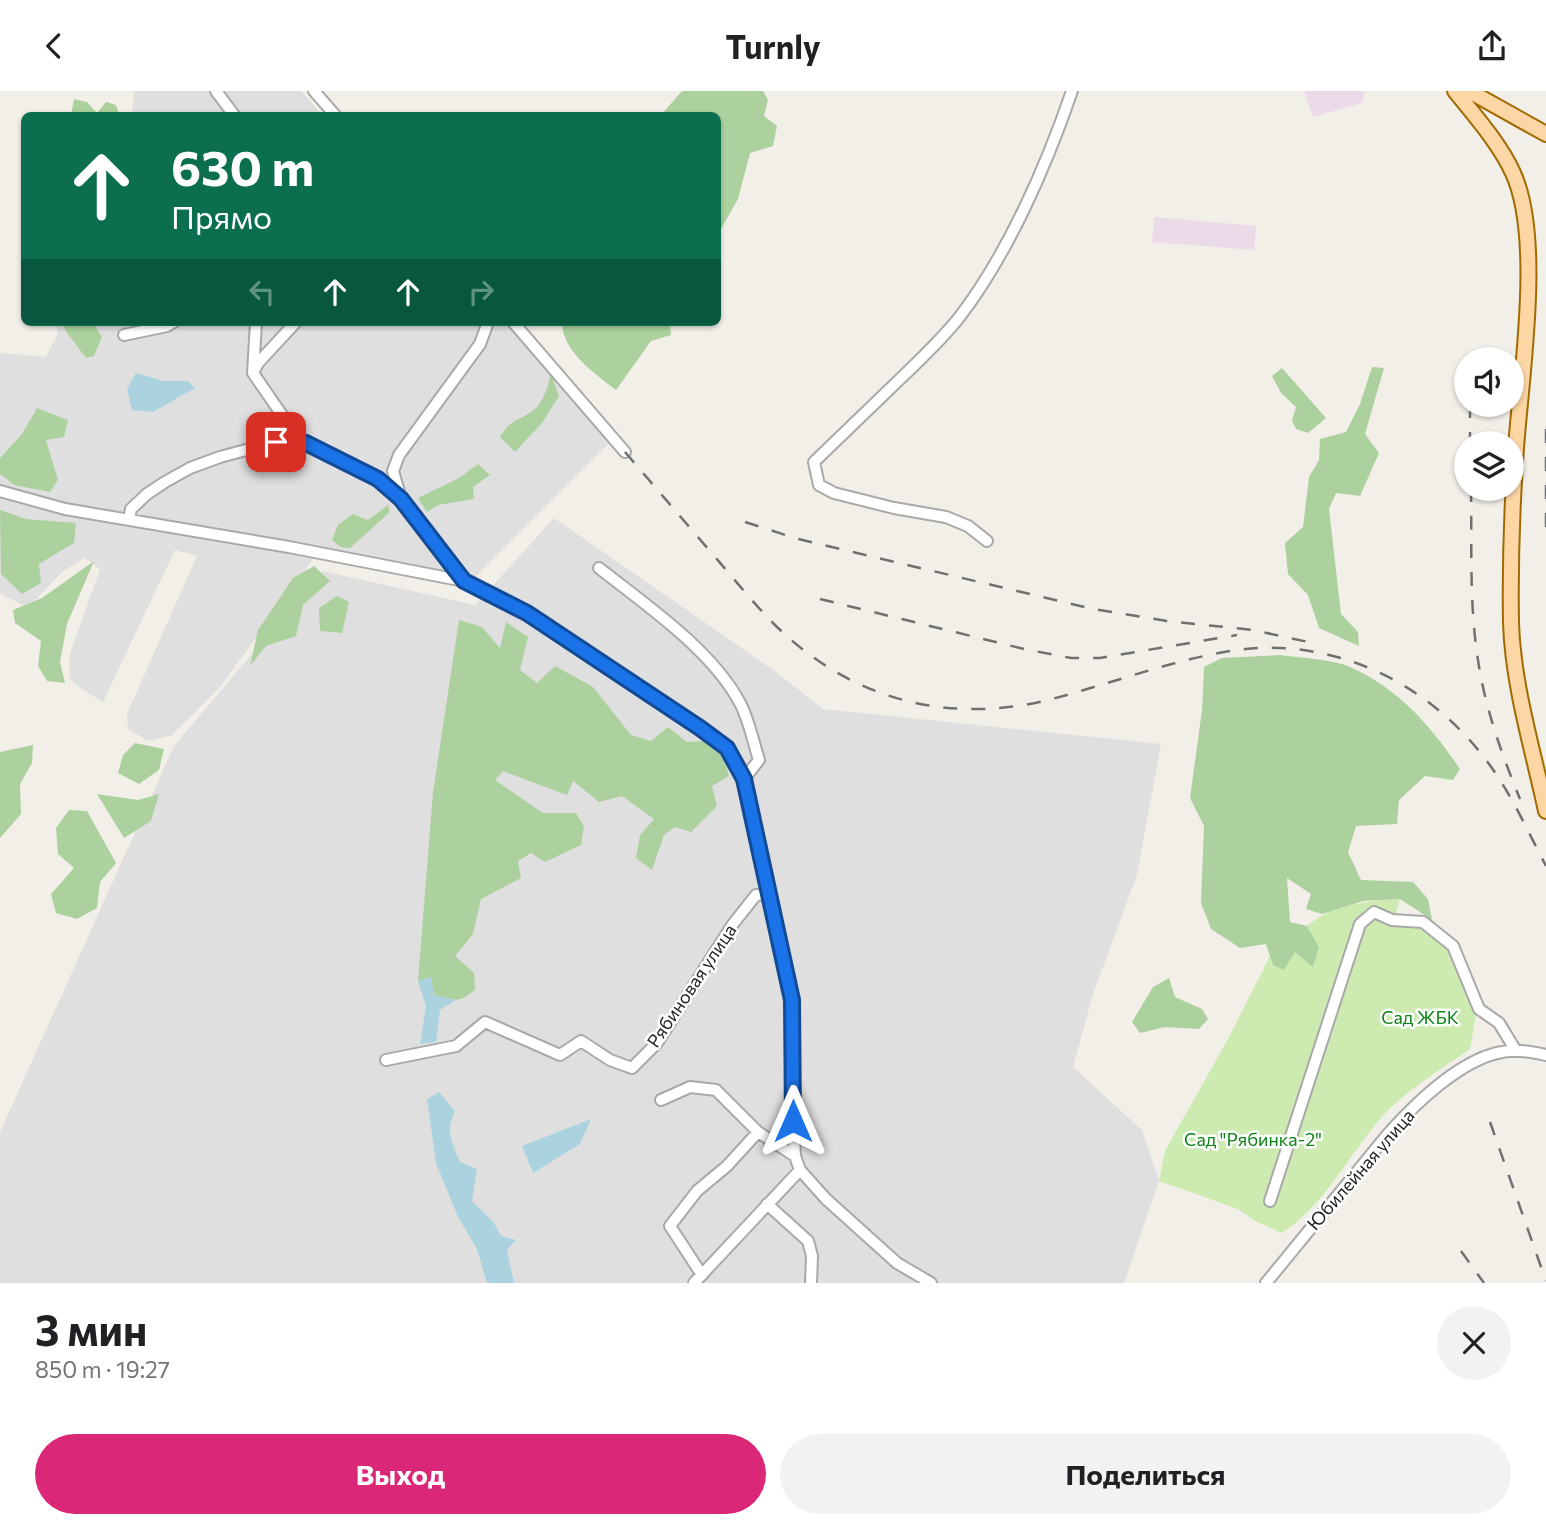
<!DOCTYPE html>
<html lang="ru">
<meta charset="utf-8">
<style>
:root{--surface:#fff;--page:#f2f2f2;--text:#202124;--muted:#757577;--accent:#db2777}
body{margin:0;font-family:Commissioner,sans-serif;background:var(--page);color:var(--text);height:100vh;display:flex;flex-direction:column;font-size:26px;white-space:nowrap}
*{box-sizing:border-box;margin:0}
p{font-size:23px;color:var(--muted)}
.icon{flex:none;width:38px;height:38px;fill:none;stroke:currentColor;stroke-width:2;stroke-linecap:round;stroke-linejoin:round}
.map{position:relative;height:1192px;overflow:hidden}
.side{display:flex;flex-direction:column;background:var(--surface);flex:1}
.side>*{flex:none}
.banner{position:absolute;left:21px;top:21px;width:700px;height:214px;border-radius:10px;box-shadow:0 2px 5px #0004;background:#0b6e4f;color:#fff;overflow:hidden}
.fabs{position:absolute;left:1454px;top:256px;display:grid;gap:14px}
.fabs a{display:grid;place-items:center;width:70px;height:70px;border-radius:50%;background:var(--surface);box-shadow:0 2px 5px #0004;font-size:35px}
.pin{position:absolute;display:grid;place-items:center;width:60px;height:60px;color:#fff;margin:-30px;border-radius:14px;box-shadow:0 4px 10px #0006}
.me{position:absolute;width:77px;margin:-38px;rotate:0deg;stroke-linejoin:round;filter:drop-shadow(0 0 5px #0008)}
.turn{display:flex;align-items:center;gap:24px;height:147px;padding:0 35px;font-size:32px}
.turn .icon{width:91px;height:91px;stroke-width:2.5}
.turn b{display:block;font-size:49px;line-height:60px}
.lanes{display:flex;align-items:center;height:66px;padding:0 35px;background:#0003;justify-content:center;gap:35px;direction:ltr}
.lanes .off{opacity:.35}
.round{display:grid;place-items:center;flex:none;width:74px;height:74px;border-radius:37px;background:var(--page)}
.overview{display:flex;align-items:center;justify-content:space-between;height:119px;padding:0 35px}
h1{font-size:42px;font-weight:700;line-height:52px}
.cta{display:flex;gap:14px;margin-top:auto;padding:14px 35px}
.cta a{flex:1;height:80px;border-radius:42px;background:var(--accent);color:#fff;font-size:28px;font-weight:700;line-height:80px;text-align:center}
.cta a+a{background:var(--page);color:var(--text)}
header{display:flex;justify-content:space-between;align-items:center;height:91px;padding:0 35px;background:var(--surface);font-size:32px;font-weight:700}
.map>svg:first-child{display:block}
.residential{fill:#e0dfdf}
.industrial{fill:#ebdbe8}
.grass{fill:#cdebb0}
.forest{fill:#add19e}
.water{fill:#aad3df}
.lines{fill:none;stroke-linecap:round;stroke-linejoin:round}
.minor-casing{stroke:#a9a9a9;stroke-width:14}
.major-casing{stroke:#a06b00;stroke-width:18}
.minor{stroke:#fff;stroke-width:10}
.major{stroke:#fcd6a4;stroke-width:14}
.rail{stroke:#707070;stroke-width:2.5;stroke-dasharray:14 14;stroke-linecap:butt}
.route-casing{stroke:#114b97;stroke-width:18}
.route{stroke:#1a73e8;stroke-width:12}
.labels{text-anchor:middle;stroke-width:5;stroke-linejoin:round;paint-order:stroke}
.street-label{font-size:18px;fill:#222;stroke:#fff}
.park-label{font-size:18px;fill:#0c8416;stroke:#fff}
</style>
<header><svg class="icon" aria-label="back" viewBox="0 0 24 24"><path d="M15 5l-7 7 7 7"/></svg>Turnly<svg class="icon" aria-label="share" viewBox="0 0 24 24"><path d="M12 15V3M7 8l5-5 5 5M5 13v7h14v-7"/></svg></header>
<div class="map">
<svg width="1546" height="1192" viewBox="0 0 1546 1192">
<rect width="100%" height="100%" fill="#f2efe9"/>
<path class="residential" d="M134,0H301L322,24H132Z
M56,231H505L611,350L475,486L321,457L220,596L171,645L148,650L128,638L127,623L197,465L175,459L103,611L83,599L69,587L70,563L100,478L85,467L62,481L28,517L0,502V262L46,266L58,242Z
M554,427L772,578L823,618L1161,653L1137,784L1093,903L1073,976L1142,1039L1159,1090L1124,1192H0V1041L174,655L322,480L475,514Z"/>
<path class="industrial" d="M1304,0H1365L1362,12L1313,26Z
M1154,126L1256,135L1254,159L1152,151Z"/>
<path class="grass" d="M1400,808L1393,833L1426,837L1445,853L1476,924L1470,958C1438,980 1406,999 1380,1028C1348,1065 1324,1115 1282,1142L1255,1130L1238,1118L1159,1090L1165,1060L1229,946L1270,865L1273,874L1295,861L1319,856L1307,835C1334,813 1367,810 1400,808Z"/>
<path class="forest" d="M682,0H763L768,9L764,25L777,35L773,55L750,62L738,108L718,143V24H661Z
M74,8L87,11L97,22L106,11L116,14L119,24H71Z
M63,231H92L102,246L94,265L86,267L65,239Z
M562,231H670L671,244L651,250L616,299C594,282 562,260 562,231Z
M1372,276L1384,277L1365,343L1379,362L1360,405L1336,402L1329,418L1341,523L1358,541L1359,555L1319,537L1308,504L1288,483L1285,452L1303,436L1309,386L1319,369L1320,348L1346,341L1360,313Z
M1282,277L1326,327L1308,342L1296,338L1292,330L1296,316L1281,302L1272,285Z
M551,283L559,305L542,332L515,361L500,346C512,326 519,331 535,318C544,310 548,295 551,283Z
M37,317L68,329L64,346L46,349L58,389L50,401L14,394L0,383V367L22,343Z
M478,373L490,384L473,396L474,408L438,414L427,421L418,407L459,387Z
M388,414L390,421L350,457L341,456L332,449L338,434L353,423L368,429Z
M0,419L26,428L76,432L74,452L39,473L41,492L22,503L1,483Z
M94,470L67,533L60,571L65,592L47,590L38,575L41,550L15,532L13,519L42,507Z
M314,475L330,490L303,514L296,545L266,555L250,575L258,539L293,487Z
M337,505L349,511L342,542L320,540L319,517Z
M459,529L482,536L500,557L506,531L528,546L520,579L537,592L555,575L593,596L631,644L651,650L668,636L687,651L703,650L723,664L729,685L712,695L717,715L691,741L675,736L664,744L652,779L636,767L640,744L654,728L622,705L599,711L573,690L567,704L503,680L495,689L543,722H576L584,735L581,754L545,771L531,762L518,770L521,787L481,808L473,843L455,865L474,882L475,898C460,913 454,909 434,904L431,887L418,890L433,701Z
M1280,564C1300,567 1332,568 1350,576C1398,597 1431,635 1460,678L1453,689L1425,685L1399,709L1397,733L1356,735L1348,761L1361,789L1413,791L1428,808L1432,829L1400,808L1363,810L1322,823L1306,818L1311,803L1287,787L1290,831L1307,835L1319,856L1313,876L1295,861L1284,879L1273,874L1266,853L1240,857L1211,838L1201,812L1204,735L1190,707L1202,619L1204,576L1222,567Z
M135,652L164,658L159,679L139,693L118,682L123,664Z
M33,654L32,672L20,693L21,723L0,747V661Z
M97,703L138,709L159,703L151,730L124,747Z
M69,719L87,720L116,772L100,791L97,817L77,828L56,822L51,803L74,777L58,763L56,737Z
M1169,887L1175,906L1202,918L1208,928L1199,938L1165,936L1140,942L1132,931L1153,896Z"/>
<path class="water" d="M136,282L163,290H188L195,297L153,321L132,319L127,298Z
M431,886L434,904L456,909L440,919L436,951L420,953L426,915L418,890Z
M439,1001L455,1020C445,1040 452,1052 460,1071L477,1078L472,1110L494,1132L501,1145L516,1149L507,1159L514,1192H487L477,1158L458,1126L436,1072L427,1008Z
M591,1028L580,1053L533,1082L522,1055Z"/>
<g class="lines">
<defs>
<path id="minor" d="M216,0L234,24
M314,0L335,24
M256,231L253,282L284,327L276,351
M513,231L625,361
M124,244L167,235L174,231
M253,282L258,272L296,231
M0,400L65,418L289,456L464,490L527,522L700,637L727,657L744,688L792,909L793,1030L795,1065L800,1079L826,1108L897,1172L931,1192
M401,408L393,380L399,364L480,253L488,231
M129,429L131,418L147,403L165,391L190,377L220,366L276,351L305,352L378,388L401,408L464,490
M987,450L968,435L946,426L894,417L834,402L819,394L814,371C842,344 871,316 899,289C919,270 940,250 958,228C1007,165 1046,76 1072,0
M599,477C646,514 712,559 740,612C749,629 753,650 759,669L744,688
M386,969L456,955L485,931L560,964L581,950L610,969L632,977L657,952L733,833L756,804L768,803
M661,1009L690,996L716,999L758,1041L795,1065
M1270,1110L1360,833L1374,821L1392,829L1423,831L1453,855L1479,918L1499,932L1516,960
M767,1113L808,1150L812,1165L811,1192
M702,1184L670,1135L697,1100L727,1075L758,1041
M694,1192L800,1079
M1266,1192L1388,1043C1415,1013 1461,968 1502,961C1517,958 1532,961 1546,964"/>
<path id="major" d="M1455,0C1475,25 1500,53 1513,82C1543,147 1521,285 1516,357C1512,415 1510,474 1511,532C1513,595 1533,659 1546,720
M1469,0L1546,43"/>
</defs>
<use href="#minor" class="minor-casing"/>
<use href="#major" class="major-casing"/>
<use href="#minor" class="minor"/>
<use href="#major" class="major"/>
<path class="rail" d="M1470,313V352
M1546,338V444
M625,361C655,396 685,431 715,466C735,489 754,513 775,534C849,607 944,633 1044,610C1104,595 1163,572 1224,561C1327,542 1428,589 1489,673C1512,704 1528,741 1546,775
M1471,397C1472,454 1469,513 1478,569C1485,617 1502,664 1520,708
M745,431L798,448L1093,518L1167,530L1253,539L1313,552
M820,508L1024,558L1071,567H1100L1237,544
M1490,1031L1546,1190
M1461,1160L1484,1192"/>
</g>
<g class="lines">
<defs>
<path id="route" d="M276,351L306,352L378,388L401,408L464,490L527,522L700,637L727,657L744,688L792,909L793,1030"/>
</defs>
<use href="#route" class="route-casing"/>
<use href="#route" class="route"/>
</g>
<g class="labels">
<g class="street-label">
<text transform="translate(692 895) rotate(-56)" y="6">Рябиновая улица</text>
<text transform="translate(1361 1079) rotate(-49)" y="6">Юбилейная улица</text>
</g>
<g class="park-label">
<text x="1420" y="933">Сад ЖБК</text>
<text x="1253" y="1055">Сад "Рябинка-2"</text>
</g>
</g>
</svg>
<div class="fabs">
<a><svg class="icon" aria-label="sound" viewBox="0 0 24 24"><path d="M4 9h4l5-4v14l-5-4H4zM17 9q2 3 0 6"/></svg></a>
<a><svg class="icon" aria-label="layers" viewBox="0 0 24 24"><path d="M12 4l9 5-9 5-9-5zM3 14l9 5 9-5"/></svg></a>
</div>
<div class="pin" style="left:276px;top:351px;background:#d93025"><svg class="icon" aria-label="arrive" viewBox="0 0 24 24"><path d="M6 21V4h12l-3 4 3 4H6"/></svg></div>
<svg class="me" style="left:793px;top:1030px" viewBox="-20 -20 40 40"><path d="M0-17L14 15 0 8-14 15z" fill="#1a73e8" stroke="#fff" stroke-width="4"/></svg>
<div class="banner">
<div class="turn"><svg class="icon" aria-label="ahead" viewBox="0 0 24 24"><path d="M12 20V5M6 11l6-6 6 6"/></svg><div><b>630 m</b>Прямо</div></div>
<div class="lanes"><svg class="icon off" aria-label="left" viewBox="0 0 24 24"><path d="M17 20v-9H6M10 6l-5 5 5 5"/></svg><svg class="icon" aria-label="ahead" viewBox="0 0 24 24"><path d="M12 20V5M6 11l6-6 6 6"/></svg><svg class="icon" aria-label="ahead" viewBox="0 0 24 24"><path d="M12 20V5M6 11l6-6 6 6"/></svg><svg class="icon off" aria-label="right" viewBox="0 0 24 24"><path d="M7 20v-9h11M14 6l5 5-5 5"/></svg></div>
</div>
</div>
<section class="side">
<div class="overview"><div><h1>3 мин</h1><p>850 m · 19:27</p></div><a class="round"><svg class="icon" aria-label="close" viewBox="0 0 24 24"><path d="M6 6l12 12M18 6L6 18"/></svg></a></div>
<div class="cta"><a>Выход</a><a>Поделиться</a></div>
</section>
